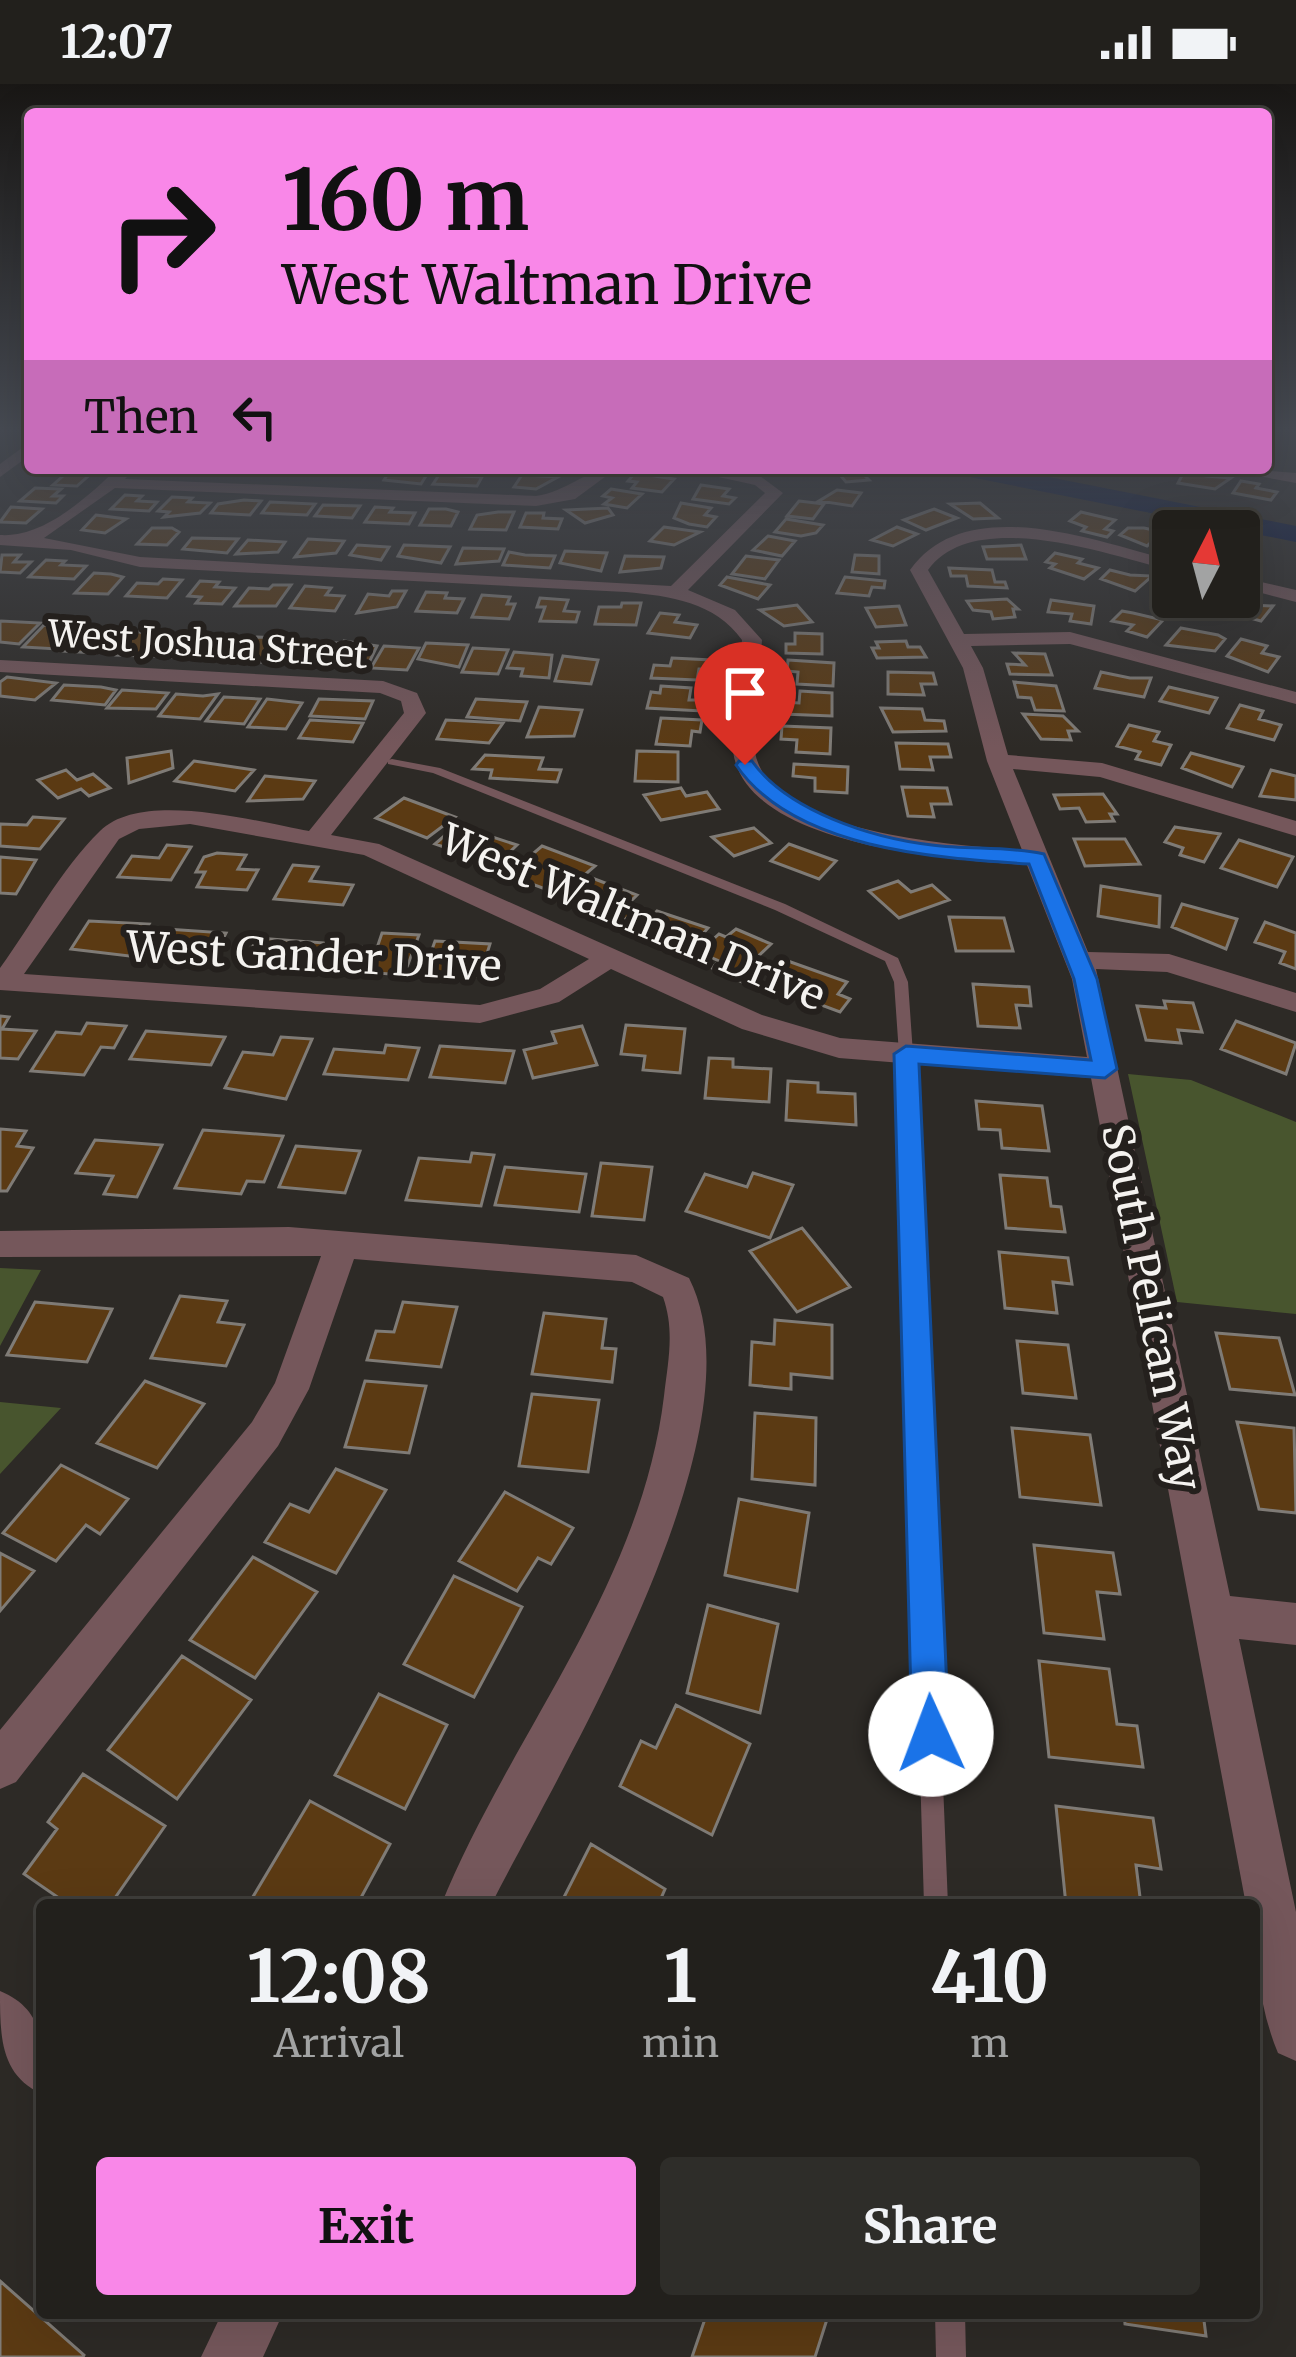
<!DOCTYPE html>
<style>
:root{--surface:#22201c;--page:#2e2d29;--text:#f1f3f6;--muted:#a2a3a3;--line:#3f3e3b;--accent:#f987e8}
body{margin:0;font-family:Merriweather,serif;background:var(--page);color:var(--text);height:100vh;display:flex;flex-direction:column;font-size:45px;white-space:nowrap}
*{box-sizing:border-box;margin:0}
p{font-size:39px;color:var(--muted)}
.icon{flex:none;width:66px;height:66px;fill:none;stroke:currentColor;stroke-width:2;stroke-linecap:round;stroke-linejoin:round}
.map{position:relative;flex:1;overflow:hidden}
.sheet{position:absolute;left:36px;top:1815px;width:1224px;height:420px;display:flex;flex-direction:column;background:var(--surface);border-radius:12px;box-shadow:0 12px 48px #0002,0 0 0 3px var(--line)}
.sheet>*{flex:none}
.banner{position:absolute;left:24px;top:24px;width:1248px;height:366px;border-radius:12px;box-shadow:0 12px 48px #0002,0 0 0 3px var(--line);background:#f987e8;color:#111;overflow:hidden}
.needle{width:78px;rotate:6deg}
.tools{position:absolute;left:1152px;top:426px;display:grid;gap:24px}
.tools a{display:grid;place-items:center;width:108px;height:108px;border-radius:12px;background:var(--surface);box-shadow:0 12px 48px #0002,0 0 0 3px var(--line);font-size:60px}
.pin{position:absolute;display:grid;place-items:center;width:102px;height:102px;color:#fff;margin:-123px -51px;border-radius:50% 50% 50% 0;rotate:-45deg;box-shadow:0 0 12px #0007}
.pin .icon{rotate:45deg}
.me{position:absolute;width:132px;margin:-66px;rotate:358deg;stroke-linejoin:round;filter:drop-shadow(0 0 9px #0008)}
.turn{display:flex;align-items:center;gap:42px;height:252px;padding:0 60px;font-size:54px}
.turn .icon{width:156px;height:156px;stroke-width:2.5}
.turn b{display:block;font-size:84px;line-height:102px}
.then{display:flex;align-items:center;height:114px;padding:0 60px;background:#0003;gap:24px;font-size:45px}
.eta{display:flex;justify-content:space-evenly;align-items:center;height:204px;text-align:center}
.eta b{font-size:72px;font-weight:700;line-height:84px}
.primary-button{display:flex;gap:24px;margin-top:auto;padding:24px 60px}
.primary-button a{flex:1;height:138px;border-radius:12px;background:var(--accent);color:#111;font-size:48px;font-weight:700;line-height:138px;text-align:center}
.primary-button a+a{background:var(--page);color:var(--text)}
.status{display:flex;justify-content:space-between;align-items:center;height:84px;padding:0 60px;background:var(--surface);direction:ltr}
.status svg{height:33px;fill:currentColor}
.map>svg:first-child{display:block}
.green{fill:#48552e}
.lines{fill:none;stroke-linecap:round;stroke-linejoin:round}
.river{fill:#03123f;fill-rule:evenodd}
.building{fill:#5b3a13;stroke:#7f7b76;stroke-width:3}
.service{fill:#75575b;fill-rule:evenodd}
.minor{fill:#75575b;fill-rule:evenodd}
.tertiary{fill:#75575b;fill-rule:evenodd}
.route{fill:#1a73e8;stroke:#114b97;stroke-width:3}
.labels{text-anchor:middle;stroke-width:12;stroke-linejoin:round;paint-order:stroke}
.far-street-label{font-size:36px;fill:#f4f2ef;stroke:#24201d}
.street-label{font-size:42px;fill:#f4f2ef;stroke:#24201d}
</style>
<div class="status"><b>12:07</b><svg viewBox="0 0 49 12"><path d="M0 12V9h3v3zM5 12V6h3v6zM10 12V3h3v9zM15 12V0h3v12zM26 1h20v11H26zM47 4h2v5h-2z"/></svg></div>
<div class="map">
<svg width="1296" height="2273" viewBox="0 0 1296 2273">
<rect width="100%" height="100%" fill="#2d2a26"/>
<path class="green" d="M1128,990L1191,996L1296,1038V1230L1177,1218Z
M0,1184L41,1186L0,1262Z
M0,1318L61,1324L0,1390Z"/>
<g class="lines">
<path class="river" d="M952,384H1004L1296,442V458L965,392Z"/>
</g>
<path class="building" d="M870,384L875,390L864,391L869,396L846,398L835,385Z
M71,385L95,386L77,402L53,401Z
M391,385L429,387L421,400L384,396Z
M1184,388L1206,392L1231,394L1215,405L1178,399Z
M635,389L674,395L662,408L632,404L637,398L628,397Z
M439,391L482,393L477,402L433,400Z
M522,391L558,393L536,405L514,403Z
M1241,397L1259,400L1256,404L1277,408L1271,416L1233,409Z
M701,401L729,405L723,412L735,414L729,420L693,415Z
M35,404L61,405L53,412H63L56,419L20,417Z
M611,405L642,410L627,424L604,420L612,414L603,412Z
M837,406L861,409L852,422L819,417Z
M125,411L142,412L137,417L157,418L149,427L111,425Z
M172,413L192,414L188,418L210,419L200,429L164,433L169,428L158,427Z
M244,416L261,417L250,431L211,429L218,420Z
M799,417L824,420L813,435L787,432Z
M270,418L315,420L307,431L262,429Z
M681,419L711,424L705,431L716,433L707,443L689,440L674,434Z
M980,419L998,434L973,435L950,420Z
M323,421L360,422L352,434L315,432Z
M11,423L42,425L26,439L0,438Z
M375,423L393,424L390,428L415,429L409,440L365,438Z
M608,424L613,431L585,439L566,426Z
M429,425H446L458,428L451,442L420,441Z
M934,425L957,434L926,446L904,436Z
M498,428H514L506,446L470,445L477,431Z
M1081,428L1115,436L1105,445L1113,447L1107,453L1082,447L1086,443L1070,437Z
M526,429H544L543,434L562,435L558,445L520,443Z
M96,431L126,435L105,449L82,446Z
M786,435L823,441L816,449L801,452L775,448Z
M664,443L700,448L674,461L650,457Z
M897,443L917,450L893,462L872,456Z
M152,444H172L179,448L167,461L137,460Z
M1128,444H1144L1163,448L1147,462L1120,451Z
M768,452L795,457L782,472L753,466Z
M192,454L238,455L227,469L183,465Z
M308,455L344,457L336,469L295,473Z
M248,456L285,458L278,468L236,470Z
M357,461L389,463L381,476L350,471Z
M404,461L450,463L441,479L398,472Z
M1021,461L1026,475H987L983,463Z
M463,464L504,465L499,477L456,480Z
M565,467L607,469L601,487L560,479Z
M509,468L525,471L555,472L550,484L503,481Z
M1055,469L1082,475L1078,479L1098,484L1084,495L1050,484L1055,480L1046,478Z
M20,471L14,478H31L20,489L0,488L2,471Z
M855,471L879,472V490L852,488Z
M625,472L664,473L661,484L620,488Z
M746,472L779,476L765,495L732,490Z
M46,476L65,477L61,481L86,482L74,495L29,493Z
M949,484L992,486L995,498H1005L1007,504L968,502L966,492H951Z
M1110,486L1130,491L1152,492L1135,507L1101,495Z
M94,489L111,490L123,493L108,510L75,509Z
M727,493L770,501L758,515L720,501Z
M845,493L885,497L884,504L872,503L869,512L837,509Z
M163,495L182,496L167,514L126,512L137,499L158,500Z
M200,497L219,498L215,503L235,504L222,520L196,519L201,513L188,512Z
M273,501H291L276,522H235L249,504L269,505Z
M305,502L331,504L326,511L344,512L335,527L290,524Z
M392,507H406L397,523L357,529L368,510L389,512Z
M426,508L447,509L445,514L464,515L457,529L416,527Z
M482,511L510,513L507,520H515L509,535L472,533Z
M540,514L568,516L564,527L579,528L576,538L540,537L545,523H537Z
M1007,515L1018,525H1013L1015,533L993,535L991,528L973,526L967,517Z
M1226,515L1249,521L1273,522L1261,537L1217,525Z
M1051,516L1094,522L1091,540L1070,537L1072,530L1048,528Z
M622,519H641L636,541L595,540L599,523H621Z
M797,521L812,538L784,542L760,526Z
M899,522L906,541L876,543L866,524Z
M1122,527L1133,529L1163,536L1147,553L1127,547L1133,541L1112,537Z
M660,529L679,531L675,538L697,541L690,554L648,549Z
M0,538L1,537L40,539L19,560L0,558Z
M44,541L67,543L80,541L58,565L23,563Z
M84,542L115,547L96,569L61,567Z
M1181,544L1218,551L1225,555L1215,567L1166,561Z
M123,545L156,551L144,572L117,571L122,564L107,563Z
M168,549L202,551L185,574L150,572Z
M795,549L822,550V570L786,569V560H795Z
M257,553L280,554L289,557L274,579L239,577Z
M206,554L248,556L238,570L189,575Z
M1241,555L1267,562L1262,569L1279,573L1268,588L1227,572Z
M344,557L377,562L366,585L330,582Z
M906,557L908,563H920L926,573L877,574L872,564H879L876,558Z
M299,558L337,559L328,575L281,580Z
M426,559L468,561L459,583L418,575Z
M384,562L419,564L407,586L371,584Z
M473,564L508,566L498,590L462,588Z
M514,568L552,571L549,594L521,592L523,585L507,584Z
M1014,569L1045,570L1052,591L1010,590L1007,580L1025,581Z
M563,572L598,576L591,600L555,597Z
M672,574L711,576L709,585H699L697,596L651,594L654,581L670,582Z
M788,576L834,579L833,602L797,600L798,588L787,587Z
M888,588L933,589L936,600H921L924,611L888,610Z
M1101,588L1130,594H1151L1144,613L1095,604Z
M7,593L56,599L35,616L0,612V598Z
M1014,598L1056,602L1064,627L1035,626L1031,614L1018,613Z
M64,601L101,603L116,606L105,621L52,616Z
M661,602L691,604L689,616H703L702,627L647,624L651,608L660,609Z
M1169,603L1217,614L1209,629L1160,617Z
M122,606L168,609L156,625L107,624Z
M800,607L832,609V632L783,630V618L799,619Z
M176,610L203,612L218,610L200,635L159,632Z
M224,613L260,615L244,640L206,637Z
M267,615L302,619L286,645L248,643Z
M319,615L373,617L365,635L310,632Z
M476,615L527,618L520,637L467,633Z
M1240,621L1263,627L1259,635L1281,641L1274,656L1227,644Z
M539,623L582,626L574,652L527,653Z
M881,624L922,625L925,636L944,637L946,647L893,648Z
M1023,630L1063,632L1078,647H1068L1071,656L1041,655Z
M661,634L702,636L700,648L692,647L690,662L656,660Z
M310,636L363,639L353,658L299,654Z
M446,636L503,639L489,659L437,655Z
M1129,641L1159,648L1154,657L1171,661L1161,681L1136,675L1140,668L1117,662Z
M782,642L831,644L830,670L796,668L797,656L781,655Z
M896,659L948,660L951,673H930L933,686L900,685Z
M171,667L173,684L129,699L127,674Z
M637,667L678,668V698L635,697Z
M1191,669L1243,683L1232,703L1182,684Z
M485,671L543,674L539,685L561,686L557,698L490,694L492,686L473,685Z
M194,677L254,686L235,707L175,697Z
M794,680L848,683L847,709L815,707V694L793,692Z
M66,686L77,696L93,690L110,704L89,712L81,705L58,714L38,696Z
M1271,686L1296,692V716L1260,712Z
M265,692L315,697L303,715L248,717Z
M902,703L947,704L951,720H931L934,733L908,732Z
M681,704L686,712L707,708L719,725L661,736L644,711Z
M1103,710L1117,730H1110L1114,737L1086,738L1079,724L1060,725L1054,711Z
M404,714L455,733L427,754L376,734Z
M33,733L64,735L40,765L0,762V740L27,741Z
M1175,743L1220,750L1204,778L1180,771L1183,764L1165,758Z
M754,744L771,759L734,772L712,753Z
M468,745L517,761L496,781L435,760L450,747L460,751Z
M1074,755H1125L1140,780L1085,782Z
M1239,756L1293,773L1277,803L1221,784Z
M789,760L836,777L819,795L771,777Z
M167,761L191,763L171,796L118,793L132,772L159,774Z
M542,762L595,782L561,811L508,791Z
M217,769L246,771L238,785L258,786L247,806L197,803L205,788H196L204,773Z
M0,773L36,776L16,810L0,809Z
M293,781L318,783L310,797L353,801L343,821L274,815Z
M592,794L637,811L624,824L633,828L620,840L565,818Z
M898,797L911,808L932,801L949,816L899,834L869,807Z
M1101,802L1160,812L1159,843L1098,832Z
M1182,820L1237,835L1226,865L1172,843Z
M657,827L708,844L687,868L635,850Z
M949,833L1004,834L1013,867H956Z
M89,837L149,840L129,872L71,865Z
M1265,838L1296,849V885L1280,879L1285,868L1255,858Z
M166,845L226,849L211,878L149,873Z
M736,845L771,860L749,881L759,885L744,899L712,884L719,877L699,868L719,850L726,853Z
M382,849L419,851L404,891L348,887L358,862L377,864Z
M257,854L325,859L313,885L244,880Z
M435,857L490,860L480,892L422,894Z
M785,876L847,898L838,910L850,915L840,928L765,900Z
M973,900L1029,903L1031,922L1016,921L1020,944L978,942Z
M1164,917L1193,919L1202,948L1178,946L1181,959L1146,956L1137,922L1166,924Z
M0,932L9,933L2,945L36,947L18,975L0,974Z
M1236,937L1296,959L1286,990L1221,965Z
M87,939L126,942L114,964L101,963L84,991L31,987L56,948L81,950Z
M626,941L685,945L680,989L643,986L645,972L621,970Z
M582,942L597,981L533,994L524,966L556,959L552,948Z
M146,947L225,953L211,981L130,975Z
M281,953L312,955L286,1015L225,1004L243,968L273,971Z
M386,961L419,964L408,996L324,990L334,965L384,969Z
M440,962L514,967L505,999L430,993Z
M709,974L733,975V983L771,985L769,1018L705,1014Z
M788,997L818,999V1008L855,1010L856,1041L786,1036Z
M976,1017L1042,1022L1049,1067L1002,1064L1000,1046L979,1045Z
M0,1045L26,1047L17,1062L33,1064L7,1107H0Z
M203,1046L283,1052L264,1098L247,1097L241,1110L175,1104Z
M95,1056L162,1061L137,1113L104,1110L113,1092L76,1089Z
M296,1062L360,1067L345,1109L279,1103Z
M472,1069L494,1071L481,1122L406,1116L419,1074L470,1078Z
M601,1079L652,1083L644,1136L592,1132Z
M505,1083L586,1090L579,1128L495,1121Z
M753,1089L793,1101L770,1154L686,1127L705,1090L747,1103Z
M1000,1091L1047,1094L1051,1122L1061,1123L1065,1148L1006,1144Z
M802,1144L850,1203L797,1228L750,1167Z
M999,1168L1068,1174L1072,1200L1053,1198L1057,1229L1005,1224Z
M180,1212L227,1217L218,1238L244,1241L226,1282L151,1274Z
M35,1218L112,1225L87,1278L7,1271Z
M403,1218L457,1223L441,1283L367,1276L376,1247L394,1248Z
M544,1229L606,1235L602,1264L616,1265L612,1298L532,1290Z
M775,1236L832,1241V1294L791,1290V1305L750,1301L752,1258L774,1260Z
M1216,1249L1279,1254L1295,1311L1230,1305Z
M1017,1257L1068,1261L1076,1314L1023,1309Z
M145,1297L204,1320L157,1384L97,1359Z
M365,1297L426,1302L409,1369L345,1363Z
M532,1310L599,1316L588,1388L519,1382Z
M755,1329L816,1334L815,1401L752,1395Z
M1237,1338L1294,1344L1296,1429L1259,1425Z
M1012,1344L1090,1351L1101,1421L1020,1413Z
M61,1381L128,1415L100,1450L86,1441L56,1477L3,1449Z
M336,1385L386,1406L336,1489L265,1458L290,1420L309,1428Z
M505,1408L573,1444L551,1480L538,1474L517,1507L459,1477Z
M739,1415L809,1429L797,1507L725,1491Z
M1034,1461L1113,1469L1120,1510L1097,1508L1104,1555L1044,1549Z
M0,1469L34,1487L0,1527Z
M253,1473L317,1508L255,1594L190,1556Z
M454,1492L522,1523L474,1613L404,1580Z
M708,1521L778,1540L760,1629L687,1609Z
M182,1572L251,1616L177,1715L108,1666Z
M1039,1577L1109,1585L1117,1640L1137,1642L1143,1683L1049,1673Z
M379,1610L447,1641L405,1725L335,1691Z
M676,1621L750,1660L712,1751L620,1702L641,1657L656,1664Z
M83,1690L165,1742L110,1821H69L24,1790L57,1745L48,1738Z
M310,1717L390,1760L357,1821H260L251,1816Z
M1056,1722L1153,1734L1161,1785L1136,1781L1141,1821H1066Z
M591,1760L665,1805L658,1821H560Z
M0,2197L84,2271L83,2273H0Z
M707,2229H829L815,2273H692Z
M1124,2229H1203L1206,2252L1125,2240Z"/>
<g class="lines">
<path class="service" d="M392,675L440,684L785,820L898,874L908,898L913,970L948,1821H924L899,970L894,898L885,877L775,826L433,689L388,680V676Z
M935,2229H965L966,2273H936Z"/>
<path class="minor" d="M118,384L134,385L125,395L536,412C566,408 588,384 617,384L575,415L536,422L115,404L44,454L140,473L671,502L765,409L755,401L678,384L760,392L783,409L688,506L735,526L762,556C760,590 749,634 755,668C769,750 957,761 1022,766L987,677L963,584L910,486C966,407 1095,457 1173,477V487C1109,471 974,422 928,486L964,550L1070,548L1296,608V620L1070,560L971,562L983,584L1008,671L1102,679L1296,737V752L1100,693L1013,685L1088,868L1169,870L1296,909V928L1167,888L1096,885L1230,1512L1296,1519V1561L1239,1555L1296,1828V1977L1278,1969C1259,1924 1254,1870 1254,1821H1246L1091,994L839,974L742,945L611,885L559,918L480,939L0,906V884C32,840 61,785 100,747C142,705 257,738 309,747L404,629L401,617L380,609L0,588V576L383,597L417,609L426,629L331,751L379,760L762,931L840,954L1087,973L1072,895L1027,781C954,776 745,763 733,667C729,633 739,591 742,556C715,518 670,512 626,508L140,483L71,466L0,461V451C44,454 87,413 118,384ZM190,740L364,771L589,875L540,905L480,921L24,890L119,755L139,745Z
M1234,384L1296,389V399L1242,389Z
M1239,493L1296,506V518L1239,503Z
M289,1143L636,1171L689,1194C767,1347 563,1679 491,1821H441C512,1648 641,1503 664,1312C668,1277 675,1247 663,1213L632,1198L354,1175L309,1305L278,1362L16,1698L0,1705V1646L252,1338L275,1299L321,1172L0,1173V1147Z
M0,1907C48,1927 42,1965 42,2010C0,1991 0,1952 0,1907Z
M222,2229H283L263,2273H201Z"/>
<path class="tertiary" d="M30,358V371L0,393V380Z"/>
</g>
<linearGradient id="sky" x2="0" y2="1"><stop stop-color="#191715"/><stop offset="0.52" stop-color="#464a52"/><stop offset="1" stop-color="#464a52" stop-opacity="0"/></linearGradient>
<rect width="1296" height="664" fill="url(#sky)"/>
<path class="route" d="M739,677H752C787,727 872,754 932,761C969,766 1008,762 1044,770L1097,895L1117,985L1105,994L919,980L949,1650L944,1663L931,1669L917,1663L912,1650L894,970L906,962L1091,976L1074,895L1029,780C935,774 793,765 736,681Z"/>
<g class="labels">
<g class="far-street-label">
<text transform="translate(208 560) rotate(4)" y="13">West Joshua Street</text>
</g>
<g class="street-label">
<text transform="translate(633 833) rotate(23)" y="15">West Waltman Drive</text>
<text transform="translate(314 872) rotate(3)" y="15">West Gander Drive</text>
<text transform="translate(1152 1223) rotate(79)" y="15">South Pelican Way</text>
</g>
</g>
</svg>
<div class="tools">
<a><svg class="needle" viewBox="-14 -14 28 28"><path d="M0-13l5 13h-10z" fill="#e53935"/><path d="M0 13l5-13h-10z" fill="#a2a3a3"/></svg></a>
</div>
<div class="pin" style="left:745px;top:681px;background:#d93025"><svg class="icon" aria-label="arrive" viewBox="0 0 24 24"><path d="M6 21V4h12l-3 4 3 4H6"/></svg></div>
<svg class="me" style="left:931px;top:1650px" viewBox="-20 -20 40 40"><circle r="19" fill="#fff"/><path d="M0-13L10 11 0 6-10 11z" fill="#1a73e8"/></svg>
<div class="banner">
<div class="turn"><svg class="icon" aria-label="right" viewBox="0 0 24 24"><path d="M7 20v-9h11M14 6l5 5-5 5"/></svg><div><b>160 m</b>West Waltman Drive</div></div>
<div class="then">Then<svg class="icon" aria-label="left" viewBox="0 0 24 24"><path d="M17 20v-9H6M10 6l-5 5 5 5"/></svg></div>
</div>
<section class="sheet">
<div class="eta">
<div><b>12:08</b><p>Arrival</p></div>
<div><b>1</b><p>min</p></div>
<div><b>410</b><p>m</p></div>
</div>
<div class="primary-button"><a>Exit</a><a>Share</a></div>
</section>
</div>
